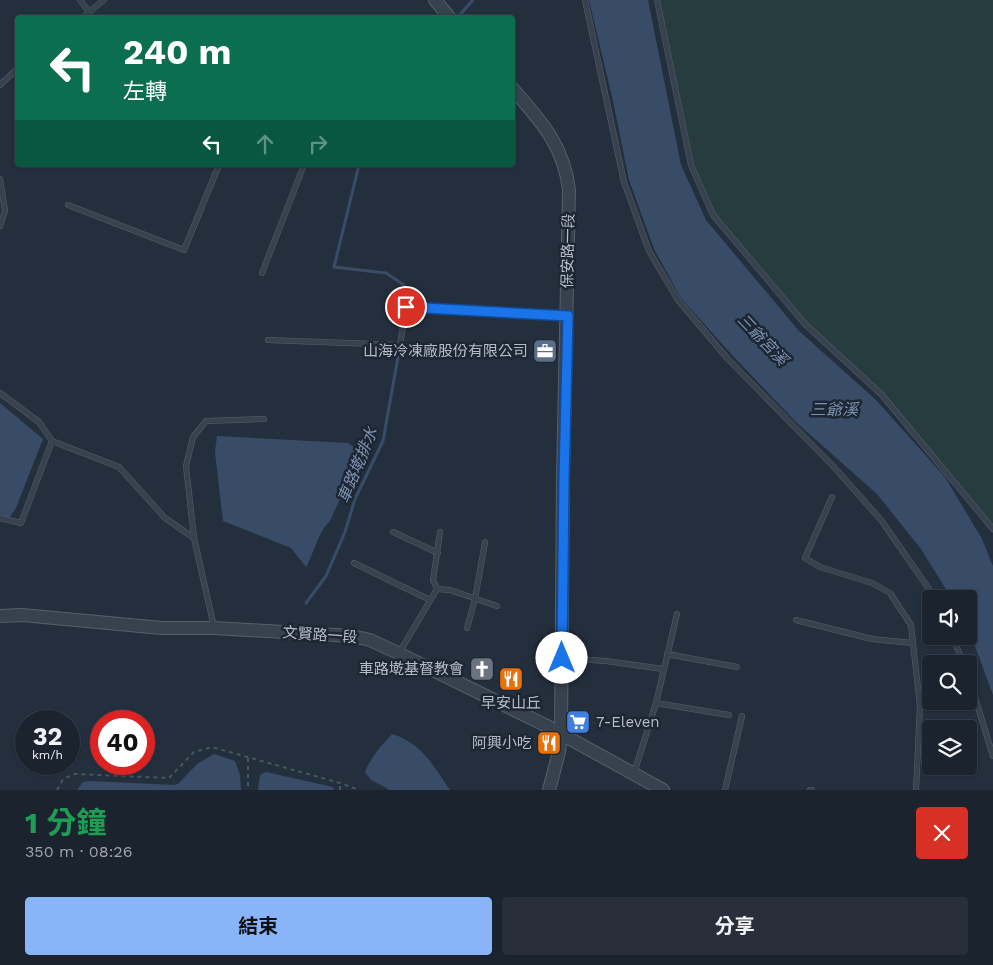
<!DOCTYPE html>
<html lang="zh-TW">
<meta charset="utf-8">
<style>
:root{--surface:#1b232e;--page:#282f3a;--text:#f1f3f6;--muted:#a0a4aa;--line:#39404a;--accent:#8ab4f8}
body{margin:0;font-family:"Work Sans","Noto Sans TC",sans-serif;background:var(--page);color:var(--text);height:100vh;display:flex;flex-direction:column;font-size:19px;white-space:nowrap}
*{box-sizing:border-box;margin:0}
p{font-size:16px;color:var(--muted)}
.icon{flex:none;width:28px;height:28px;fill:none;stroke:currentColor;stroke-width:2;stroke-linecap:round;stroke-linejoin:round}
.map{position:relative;height:790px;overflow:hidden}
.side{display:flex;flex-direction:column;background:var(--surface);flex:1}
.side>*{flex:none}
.banner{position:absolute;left:15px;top:15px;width:500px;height:152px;border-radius:5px;box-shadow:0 1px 4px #0004,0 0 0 1px var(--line);background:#0b6e4f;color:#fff;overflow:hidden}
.fabs{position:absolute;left:922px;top:590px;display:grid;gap:10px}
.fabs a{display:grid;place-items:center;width:55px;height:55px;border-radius:5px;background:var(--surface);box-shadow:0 1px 4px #0004,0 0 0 1px var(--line);font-size:25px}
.speed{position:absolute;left:15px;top:710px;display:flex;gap:10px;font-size:25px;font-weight:700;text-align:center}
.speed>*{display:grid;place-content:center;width:65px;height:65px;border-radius:50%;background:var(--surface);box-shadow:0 1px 4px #0004,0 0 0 1px var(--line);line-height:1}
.speed small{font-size:12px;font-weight:400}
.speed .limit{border:8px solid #d22;background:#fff;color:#111}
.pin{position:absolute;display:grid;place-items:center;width:42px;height:42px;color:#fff;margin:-21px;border:2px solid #fff;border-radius:50%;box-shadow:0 1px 5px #0007}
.me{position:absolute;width:55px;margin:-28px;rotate:0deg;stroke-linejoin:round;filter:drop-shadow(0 0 4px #0008)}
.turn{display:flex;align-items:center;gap:18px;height:105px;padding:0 25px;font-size:22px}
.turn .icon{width:65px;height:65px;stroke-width:2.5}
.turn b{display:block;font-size:35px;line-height:42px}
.lanes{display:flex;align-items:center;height:48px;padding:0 25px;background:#0003;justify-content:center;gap:25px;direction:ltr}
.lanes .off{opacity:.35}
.round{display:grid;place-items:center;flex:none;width:52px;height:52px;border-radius:5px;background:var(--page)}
.summary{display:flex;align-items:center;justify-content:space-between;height:85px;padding:0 25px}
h1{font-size:30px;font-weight:700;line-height:38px;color:#1e9e55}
.button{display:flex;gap:10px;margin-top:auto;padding:10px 25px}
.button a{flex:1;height:58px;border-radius:5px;background:var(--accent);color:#111;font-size:20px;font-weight:700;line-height:58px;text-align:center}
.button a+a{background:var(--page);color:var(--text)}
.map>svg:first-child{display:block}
.green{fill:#263c3f}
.water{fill:#394c67}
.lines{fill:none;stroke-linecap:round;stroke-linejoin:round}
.stream{stroke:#394c67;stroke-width:3}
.service-casing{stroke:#565f6c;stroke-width:6}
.tertiary-casing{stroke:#565f6c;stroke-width:14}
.path{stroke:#44595c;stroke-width:2;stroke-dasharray:4 4;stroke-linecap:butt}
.service{stroke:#38414e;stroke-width:5}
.tertiary{stroke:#38414e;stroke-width:12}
.route-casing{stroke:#114b97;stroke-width:12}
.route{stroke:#1a73e8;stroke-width:9}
.labels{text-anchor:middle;stroke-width:5;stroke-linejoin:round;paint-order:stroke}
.street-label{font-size:15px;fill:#b4bcc9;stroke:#1d2633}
.poi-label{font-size:15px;fill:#b4bcc9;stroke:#1d2633;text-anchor:end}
.water-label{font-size:16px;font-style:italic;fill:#7c92b1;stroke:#1d2633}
</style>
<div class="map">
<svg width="993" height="790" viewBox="0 0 993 790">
<rect width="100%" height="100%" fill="#242f3e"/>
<path class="green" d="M657,0H993V529L883,395L805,324L713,215L691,165Z"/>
<path class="water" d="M589,0H648L681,165L706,220L799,331L876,400L945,477L982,539L993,566V695L969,630V599H952L921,549L877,494L797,423L732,355L681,298L654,249L629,180L613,101Z
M0,403L43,439L16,508L9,518L0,515Z
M217,436L348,443L356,449L357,461L330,521C318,532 314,553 306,567L291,548L223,521L215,452Z
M392,734C422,743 433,766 450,790H390L371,780L365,772C371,757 381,746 392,734Z
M214,754L235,761L240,775L241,790H77L83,782L90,781L174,785L178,784L197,764Z
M266,772L333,787L334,790H258L260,775Z"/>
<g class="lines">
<path class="stream" d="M457,18L473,0
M359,165L334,267L386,273L404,285L407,300
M306,603L326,576L345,532L355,499L383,441L398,357"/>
<defs>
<path id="service" d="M80,0L89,12
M585,0L624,182L649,251L678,300L727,358L833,466L881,520L936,599
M657,0L691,165L713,215L805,324L882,395L993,529
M82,18L104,0
M0,85L18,68
M0,179L5,211L0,226
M68,205L184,250L219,165
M262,273L304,165
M268,340L400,345L406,307L567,316
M0,393L39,422L52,441L119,467L165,518L194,538
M832,497L805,558L820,567L872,583L890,593L911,625L920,706L916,790
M0,518L21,523L52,441
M393,532L438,553
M354,563L430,600
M437,589L450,590L497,606
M796,620L872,639L912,643
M214,627L194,538L186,466L193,437L206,421L264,419
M467,628L475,599L485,542
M952,636L964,664
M399,653L437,589L433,580L440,532
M667,654L737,667
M562,658L606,661L663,669
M969,678L993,756
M656,703L729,715
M634,773L656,703L677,614
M725,790L742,716
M810,790H812"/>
<path id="tertiary" d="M435,0L450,18
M512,88C540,120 564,145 569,190L563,478L561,733L559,752L549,790
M0,616L22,615L162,628H214L352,636L370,640L398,653L545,725L663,790"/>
</defs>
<use href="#service" class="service-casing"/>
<use href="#tertiary" class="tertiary-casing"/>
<path class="path" d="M248,758V790
M57,790L63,779L75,774L169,778L194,752L212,747L340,783L359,790
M340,790V783"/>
<use href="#service" class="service"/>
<use href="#tertiary" class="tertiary"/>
</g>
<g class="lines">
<defs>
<path id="route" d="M406,307L568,316L564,478L562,658"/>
</defs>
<use href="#route" class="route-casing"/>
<use href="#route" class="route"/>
</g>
<defs>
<symbol id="office-square" viewBox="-11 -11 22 22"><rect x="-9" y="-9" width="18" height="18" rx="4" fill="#5c6f8a" stroke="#1d2633"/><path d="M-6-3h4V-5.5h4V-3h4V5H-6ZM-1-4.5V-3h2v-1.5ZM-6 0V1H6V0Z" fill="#fff"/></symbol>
<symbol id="church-square" viewBox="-11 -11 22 22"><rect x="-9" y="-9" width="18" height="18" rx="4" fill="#6b7280" stroke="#1d2633"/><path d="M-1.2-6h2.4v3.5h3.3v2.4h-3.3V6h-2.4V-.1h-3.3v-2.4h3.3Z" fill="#fff"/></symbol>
<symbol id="restaurant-square" viewBox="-11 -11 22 22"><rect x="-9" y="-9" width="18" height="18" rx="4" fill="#e8710a" stroke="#1d2633"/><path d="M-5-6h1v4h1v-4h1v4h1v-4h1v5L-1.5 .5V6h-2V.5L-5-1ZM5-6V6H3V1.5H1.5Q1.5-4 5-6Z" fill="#fff"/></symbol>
<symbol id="supermarket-square" viewBox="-11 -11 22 22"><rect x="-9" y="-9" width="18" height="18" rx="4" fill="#3f7fe0" stroke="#1d2633"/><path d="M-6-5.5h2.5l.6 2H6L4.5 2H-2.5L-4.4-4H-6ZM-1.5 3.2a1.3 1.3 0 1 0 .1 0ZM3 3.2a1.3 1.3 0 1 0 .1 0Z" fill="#fff"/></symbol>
</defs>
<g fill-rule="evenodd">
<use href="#office-square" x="531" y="337" width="28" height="28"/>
<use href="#church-square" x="468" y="655" width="28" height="28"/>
<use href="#restaurant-square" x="497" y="665" width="28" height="28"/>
<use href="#supermarket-square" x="564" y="708" width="28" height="28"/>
<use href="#restaurant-square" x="535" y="729" width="28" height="28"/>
</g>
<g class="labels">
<g class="street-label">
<text transform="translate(568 251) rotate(-89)" y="5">保安路一段</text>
<text transform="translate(320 635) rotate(4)" y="5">文賢路一段</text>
</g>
<g class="poi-label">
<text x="528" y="356">山海冷凍廠股份有限公司</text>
<text x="464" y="674">車路墘基督教會</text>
<text x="511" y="708" text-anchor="middle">早安山丘</text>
<text x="596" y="727" text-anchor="start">7-Eleven</text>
<text x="532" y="748">阿興小吃</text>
</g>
<g class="water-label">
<text transform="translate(763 339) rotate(46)" y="6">三爺宮溪</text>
<text x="834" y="415">三爺溪</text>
<text transform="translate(357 465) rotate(-68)" y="6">車路墘排水</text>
</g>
</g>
</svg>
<div class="fabs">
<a><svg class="icon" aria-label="sound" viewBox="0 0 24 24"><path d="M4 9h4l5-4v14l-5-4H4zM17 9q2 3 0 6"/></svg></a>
<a><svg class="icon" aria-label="search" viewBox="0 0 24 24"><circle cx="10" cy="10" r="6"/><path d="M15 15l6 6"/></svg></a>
<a><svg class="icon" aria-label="layers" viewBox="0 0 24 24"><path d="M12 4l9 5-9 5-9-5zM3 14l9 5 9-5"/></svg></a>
</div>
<div class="speed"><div>32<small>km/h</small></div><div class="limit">40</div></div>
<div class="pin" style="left:406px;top:307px;background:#d93025"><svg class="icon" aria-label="arrive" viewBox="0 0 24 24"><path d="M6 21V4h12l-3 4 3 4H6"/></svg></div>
<svg class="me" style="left:562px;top:658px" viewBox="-20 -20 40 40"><circle r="19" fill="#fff"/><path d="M0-13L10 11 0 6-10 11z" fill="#1a73e8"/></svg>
<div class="banner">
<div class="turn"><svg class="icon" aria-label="left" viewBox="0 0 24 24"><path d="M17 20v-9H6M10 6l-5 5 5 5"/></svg><div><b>240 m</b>左轉</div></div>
<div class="lanes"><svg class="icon" aria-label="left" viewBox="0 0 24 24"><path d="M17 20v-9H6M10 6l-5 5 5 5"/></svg><svg class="icon off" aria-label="ahead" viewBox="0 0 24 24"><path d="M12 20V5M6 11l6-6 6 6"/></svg><svg class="icon off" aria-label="right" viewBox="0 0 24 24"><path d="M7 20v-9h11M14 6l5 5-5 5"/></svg></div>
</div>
</div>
<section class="side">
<div class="summary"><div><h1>1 分鐘</h1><p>350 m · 08:26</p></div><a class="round" style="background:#d93025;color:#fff"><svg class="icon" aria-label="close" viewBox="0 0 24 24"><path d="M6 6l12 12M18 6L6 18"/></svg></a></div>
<div class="button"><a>結束</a><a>分享</a></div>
</section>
